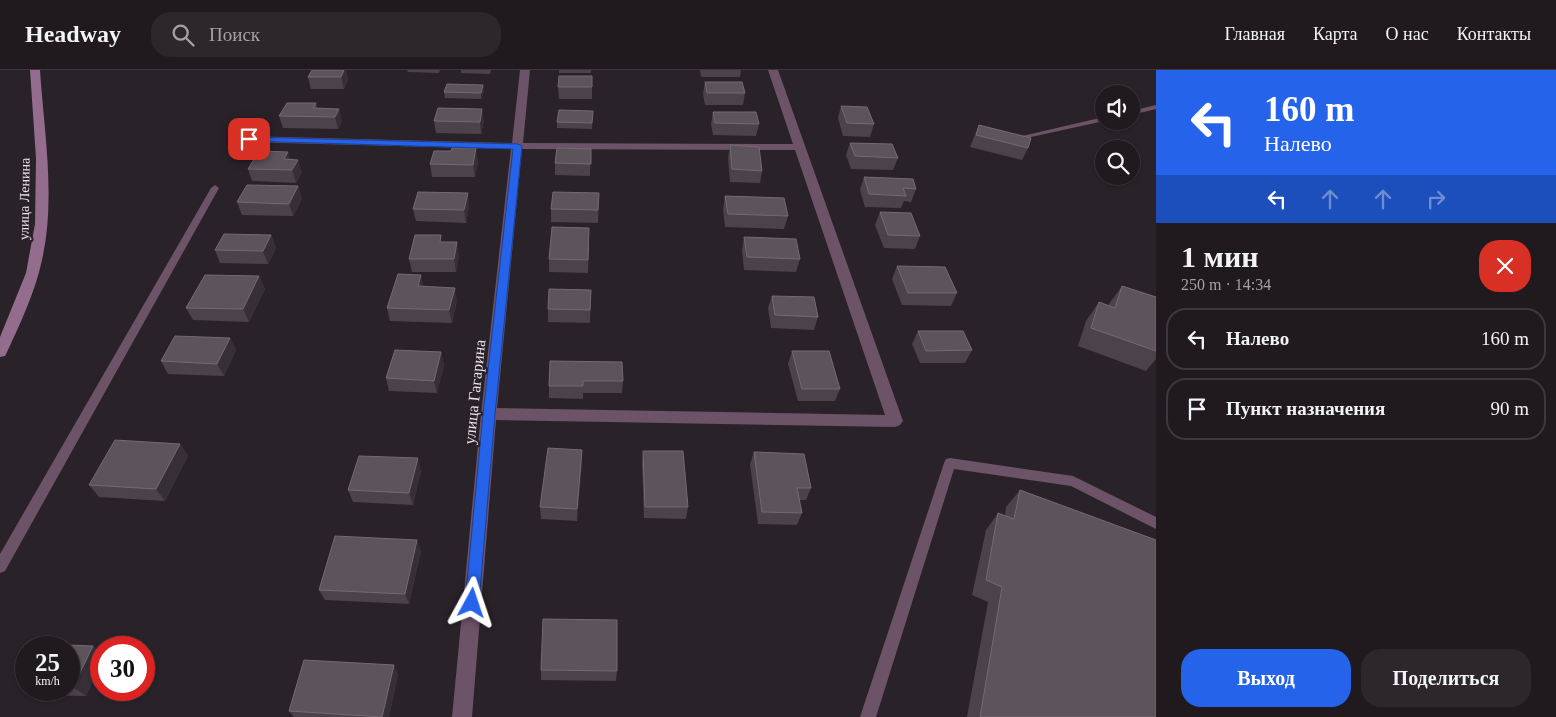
<!DOCTYPE html>
<html lang="ru">
<meta charset="utf-8">
<style>
:root{--surface:#201a1f;--page:#2d272c;--text:#f1f3f6;--muted:#a2a1a4;--line:#3d383d;--accent:#2563eb}
body{margin:0;font-family:"Times New Roman",serif;background:var(--page);color:var(--text);height:100vh;display:flex;flex-direction:column;font-size:19px;white-space:nowrap}
*{box-sizing:border-box;margin:0}
p{font-size:16px;color:var(--muted)}
.icon{flex:none;width:28px;height:28px;fill:none;stroke:currentColor;stroke-width:2;stroke-linecap:round;stroke-linejoin:round}
.map{position:relative;flex:1;overflow:hidden}
.panel{display:flex;flex-direction:column;background:var(--surface);width:400px}
.panel>*{flex:none}
.guide{background:#2563eb;color:#fff;overflow:hidden}
.fabs{position:absolute;left:1095px;top:15px;display:grid;gap:10px}
.fabs a{display:grid;place-items:center;width:45px;height:45px;border-radius:50%;background:var(--surface);box-shadow:0 1px 4px #0004,0 0 0 1px var(--line);font-size:25px}
.speed{position:absolute;left:15px;top:566px;display:flex;gap:10px;font-size:25px;font-weight:700;text-align:center}
.speed>*{display:grid;place-content:center;width:65px;height:65px;border-radius:50%;background:var(--surface);box-shadow:0 1px 4px #0004,0 0 0 1px var(--line);line-height:1}
.speed small{font-size:12px;font-weight:400}
.speed .limit{border:8px solid #d22;background:#fff;color:#111}
.pin{position:absolute;display:grid;place-items:center;width:42px;height:42px;color:#fff;margin:-21px;border-radius:10px;box-shadow:0 2px 8px #0006}
.me{position:absolute;width:55px;margin:-28px;rotate:5deg;stroke-linejoin:round;filter:drop-shadow(0 0 4px #0008)}
.turn{display:flex;align-items:center;gap:18px;height:105px;padding:0 25px;font-size:22px}
.turn .icon{width:65px;height:65px;stroke-width:2.5}
.turn b{display:block;font-size:35px;line-height:42px}
.lanes{display:flex;align-items:center;height:48px;padding:0 25px;background:#0003;justify-content:center;gap:25px;direction:ltr}
.lanes .off{opacity:.35}
.round{display:grid;place-items:center;flex:none;width:52px;height:52px;border-radius:20px;background:var(--page)}
.head{display:flex;align-items:center;justify-content:space-between;height:85px;padding:0 25px}
h1{font-size:30px;font-weight:700;line-height:38px}
.action{display:flex;gap:10px;margin-top:auto;padding:10px 25px}
.action a{flex:1;height:58px;border-radius:20px;background:var(--accent);color:#fff;font-size:20px;font-weight:700;line-height:58px;text-align:center}
.action a+a{background:var(--page);color:var(--text)}
ul{padding:0;list-style:none}
li{display:flex;align-items:center;gap:15px;height:62px;margin:0 10px 8px;padding:0 15px;border:2px solid var(--line);border-radius:20px}
li div{flex:1}
li b{display:block;font-size:19px}
li em{font-style:normal}
header{display:flex;align-items:center;gap:30px;box-sizing:border-box;height:70px;padding:0 25px;background:var(--surface);border-bottom:1px solid var(--line)}
header strong{font-size:24px}
nav{display:flex;gap:28px;margin-inline-start:auto;font-size:18px}
.search{width:350px;height:45px;background:var(--page);display:flex;align-items:center;gap:12px;box-sizing:border-box;padding:0 18px;border-radius:20px;color:var(--muted);font-size:19px}
main{display:flex;flex:1;min-height:0}
.map>svg:first-child{display:block}
.lines{fill:none;stroke-linecap:round;stroke-linejoin:round}
.lane{fill:#6c5367;fill-rule:evenodd}
.street{fill:#6c5367;fill-rule:evenodd}
.secondary{fill:#946c8d;fill-rule:evenodd}
.wall{fill:#4c434a}
.shaded-wall{fill:#372f36}
.building{fill:#5d545b;stroke:#736b71}
.route{fill:#2563eb;stroke:#184099}
.labels{text-anchor:middle;stroke-width:4.5;stroke-linejoin:round;paint-order:stroke}
.far-street-label{font-size:14px;fill:#eae4e8;stroke:#2a2229}
.street-label{font-size:16px;fill:#eae4e8;stroke:#2a2229}
</style>
<header>
<strong>Headway</strong>
<div class="search"><svg class="icon" aria-label="search" viewBox="0 0 24 24"><circle cx="10" cy="10" r="6"/><path d="M15 15l6 6"/></svg>Поиск</div>
<nav><a>Главная</a><a>Карта</a><a>О нас</a><a>Контакты</a></nav>
</header>
<main>
<div class="map">
<svg width="1156" height="647" viewBox="0 0 1156 647">
<rect width="100%" height="100%" fill="#2a2229"/>
<g class="lines">
<path class="lane" d="M1156,35V39L1131,45V41Z
M1104,47V51L1022,69L1018,67Z
M215,115L219,118L5,501L0,503V484L211,118Z
M950,388L1073,406L1156,447V459L1071,416L954,399L876,647H860L944,393L946,389Z"/>
<path class="street" d="M520,0H530L523,73L793,74L768,0H778L903,351L900,355L895,357L496,350L472,647H452L481,344L511,79L249,72L244,69L249,66L512,73ZM522,79L795,80L885,345L497,338Z"/>
<path class="secondary" d="M30,0H40C44,62 56,128 42,190C35,222 21,252 7,282L5,286L0,287V267L26,203L35,154L36,88Z"/>
</g>
<path class="wall" d="M346,0L348,10L344,19H311L308,7Z
M407,0H440L439,3L408,2Z
M461,0H491L490,4L461,3Z
M559,0H591V3H559Z
M700,0H741L740,7H701Z
M592,6V29H559L558,17Z
M705,12L745,23L743,35H705L703,24Z
M483,15L484,21L481,29L445,28L444,22Z
M316,33L317,38L342,51L338,59L283,58L279,46Z
M841,36L874,54L870,67L843,66L838,48Z
M593,41L592,59L557,58V52Z
M713,42L759,54L756,66L713,65L711,54Z
M434,51H484L481,64L436,63Z
M979,55L1028,78L1022,90L970,77Z
M850,73L898,88L893,100L851,99L846,85Z
M730,75L762,101L760,113L730,112L728,88Z
M591,79L590,106L555,105V93Z
M451,81L478,91L475,107H432L430,94Z
M290,89L302,102L296,113L252,111L248,99Z
M864,107L916,119L911,132L904,131L901,138L865,137L860,120Z
M298,116L302,129L293,146L242,145L237,132Z
M599,123L598,153L551,152V139Z
M725,126L788,146L784,159L725,157L723,139Z
M469,136L466,153L416,151L413,139Z
M880,142L920,166L915,179L884,178L875,155Z
M271,165L276,178L268,194L220,193L215,180Z
M744,167L800,189L796,202L744,200L742,180Z
M589,171L588,203L549,202V189Z
M442,172L459,184L456,202H412L409,189Z
M897,196L957,223L951,236L902,235L892,209Z
M259,206L265,219L249,252L193,250L186,238Z
M1122,216L1156,227V289L1146,301L1078,276L1086,251L1099,232L1108,236L1109,234Z
M424,217L457,230L452,253L390,251L387,238Z
M591,220L590,253L548,252V239Z
M772,226L818,247L814,260L771,258L768,238Z
M918,261L972,280L965,293H920L912,274Z
M230,268L236,280L224,306L168,304L161,291Z
M792,281L840,319L835,331H798L788,294Z
M441,282L444,295L437,323L389,321L386,308Z
M550,291L623,311L622,323H583V329L549,328V316Z
M180,374L188,386L165,431L99,427L89,415Z
M582,380V392L577,451L541,449L540,437Z
M643,381L688,437L686,449L644,448L642,393Z
M754,382L811,418L806,430H799L802,443L797,455L758,454L750,394Z
M421,401L413,435L353,432L348,420Z
M1020,420L1156,647H967L988,532L972,525L986,460L998,443L1005,446L1006,437Z
M421,481L409,534L325,530L319,520Z
M93,576L101,582V594L86,626L35,625L28,620H69V578Z
M541,600L617,601L616,611L541,610Z
M398,604L389,647H294L289,641Z"/>
<path class="shaded-wall" d="M344,0H346L348,10L344,19L341,7Z
M483,15L484,21L481,29V23Z
M339,39L342,51L338,59L335,47Z
M482,39L484,51L481,64L480,52Z
M476,78L478,91L475,107L473,95Z
M288,82L292,94L284,89Z
M298,90L302,102L296,113L292,100Z
M298,116L302,129L293,146L289,134Z
M468,123L469,136L466,153L464,140Z
M271,165L276,178L268,194L263,181Z
M457,172L459,184L456,202L454,189Z
M421,205L424,218L418,216Z
M259,206L265,219L249,252L243,239Z
M455,218L457,230L452,253L449,240Z
M230,268L236,280L224,306L217,294Z
M441,282L444,295L437,323L434,311Z
M180,374L188,386L165,431L156,419Z
M582,380V392L577,451V439Z
M418,388L421,401L413,435L409,423Z
M417,470L421,481L409,534L405,524Z
M93,576L101,582V594L86,626L73,617Z
M394,595L398,604L389,647H382Z"/>
<path class="building" d="M312,0H344L341,7H308Z
M559,6H592V17H558Z
M705,12H742L745,23H707Z
M447,14L483,15L481,23L444,22Z
M287,33H316L313,38L339,39L335,47L279,46Z
M841,36L867,37L874,54L847,53Z
M438,38L482,39L480,52L434,51Z
M559,40L593,41L592,53L557,52Z
M713,42H756L759,54L715,53Z
M979,55L1031,68L1028,78L976,65Z
M850,73L892,74L898,88L855,86Z
M730,75L759,77L762,101L732,99Z
M452,78H476L473,95L430,94L434,81H451Z
M557,78L591,79V94L555,93Z
M259,81L288,82L284,89L298,90L292,100L248,99Z
M864,107L913,109L916,119L903,118L906,126L869,124Z
M247,115L298,116L289,134L237,132Z
M418,122L468,123L464,140L413,139Z
M553,122L599,123L598,140L551,139Z
M725,126L784,128L788,146L728,144Z
M880,142L911,143L920,166L888,165Z
M552,157L589,158L588,190L549,189Z
M224,164L271,165L263,181L215,180Z
M415,165H441L440,172H457L454,189H409Z
M744,167L796,169L800,189L747,187Z
M897,196L945,197L957,223H908Z
M398,204L421,205L418,216L455,218L449,240L387,238Z
M205,205L259,206L243,239L186,238Z
M1122,216L1156,227V281L1091,258L1099,232L1115,238Z
M549,219L591,220L590,240L548,239Z
M772,226L814,227L818,247L775,245Z
M918,261H963L972,280L926,281Z
M175,266L230,268L217,294L161,291Z
M395,280L441,282L434,311L386,308Z
M792,281H829L840,319H802Z
M550,291L622,292L623,311H583V316H549Z
M115,370L180,374L156,419L89,415Z
M548,378L582,380L577,439L540,437Z
M643,381H683L688,437H645Z
M754,382L804,384L811,418H797L802,443L762,442Z
M359,386L418,388L409,423L348,420Z
M1020,420L1156,470V647H980L1002,517L986,510L998,443L1014,449Z
M335,466L417,470L405,524L319,520Z
M543,549L617,550V601L541,600Z
M43,574L93,576L73,617H69V578H41Z
M304,590L394,595L382,647L289,641Z
M26,606V616L21,615Z"/>
<path class="route" d="M246,67L518,74L522,76L495,344L479,533L477,538L472,540L467,538L465,533L483,344L513,79L249,71H246Z"/>
<g class="labels">
<g class="far-street-label">
<text transform="translate(24 129) rotate(-89)" y="5">улица Ленина</text>
</g>
<g class="street-label">
<text transform="translate(474 322) rotate(-84)" y="6">улица Гагарина</text>
</g>
</g>
</svg>
<div class="fabs">
<a><svg class="icon" aria-label="sound" viewBox="0 0 24 24"><path d="M4 9h4l5-4v14l-5-4H4zM17 9q2 3 0 6"/></svg></a>
<a><svg class="icon" aria-label="search" viewBox="0 0 24 24"><circle cx="10" cy="10" r="6"/><path d="M15 15l6 6"/></svg></a>
</div>
<div class="speed"><div>25<small>km/h</small></div><div class="limit">30</div></div>
<div class="pin" style="left:249px;top:69px;background:#d93025"><svg class="icon" aria-label="arrive" viewBox="0 0 24 24"><path d="M6 21V4h12l-3 4 3 4H6"/></svg></div>
<svg class="me" style="left:472px;top:533px" viewBox="-20 -20 40 40"><path d="M0-17L14 15 0 8-14 15z" fill="#2563eb" stroke="#fff" stroke-width="4"/></svg>
</div>
<section class="panel">
<div class="guide">
<div class="turn"><svg class="icon" aria-label="left" viewBox="0 0 24 24"><path d="M17 20v-9H6M10 6l-5 5 5 5"/></svg><div><b>160 m</b>Налево</div></div>
<div class="lanes"><svg class="icon" aria-label="left" viewBox="0 0 24 24"><path d="M17 20v-9H6M10 6l-5 5 5 5"/></svg><svg class="icon off" aria-label="ahead" viewBox="0 0 24 24"><path d="M12 20V5M6 11l6-6 6 6"/></svg><svg class="icon off" aria-label="ahead" viewBox="0 0 24 24"><path d="M12 20V5M6 11l6-6 6 6"/></svg><svg class="icon off" aria-label="right" viewBox="0 0 24 24"><path d="M7 20v-9h11M14 6l5 5-5 5"/></svg></div>
</div>
<div class="head"><div><h1>1 мин</h1><p>250 m · 14:34</p></div><a class="round" style="background:#d93025;color:#fff"><svg class="icon" aria-label="close" viewBox="0 0 24 24"><path d="M6 6l12 12M18 6L6 18"/></svg></a></div>
<ul>
<li><svg class="icon" aria-label="left" viewBox="0 0 24 24"><path d="M17 20v-9H6M10 6l-5 5 5 5"/></svg><div><b>Налево</b></div><em>160 m</em></li>
<li><svg class="icon" aria-label="arrive" viewBox="0 0 24 24"><path d="M6 21V4h12l-3 4 3 4H6"/></svg><div><b>Пункт назначения</b></div><em>90 m</em></li>
</ul>
<div class="action"><a>Выход</a><a>Поделиться</a></div>
</section>
</main>
